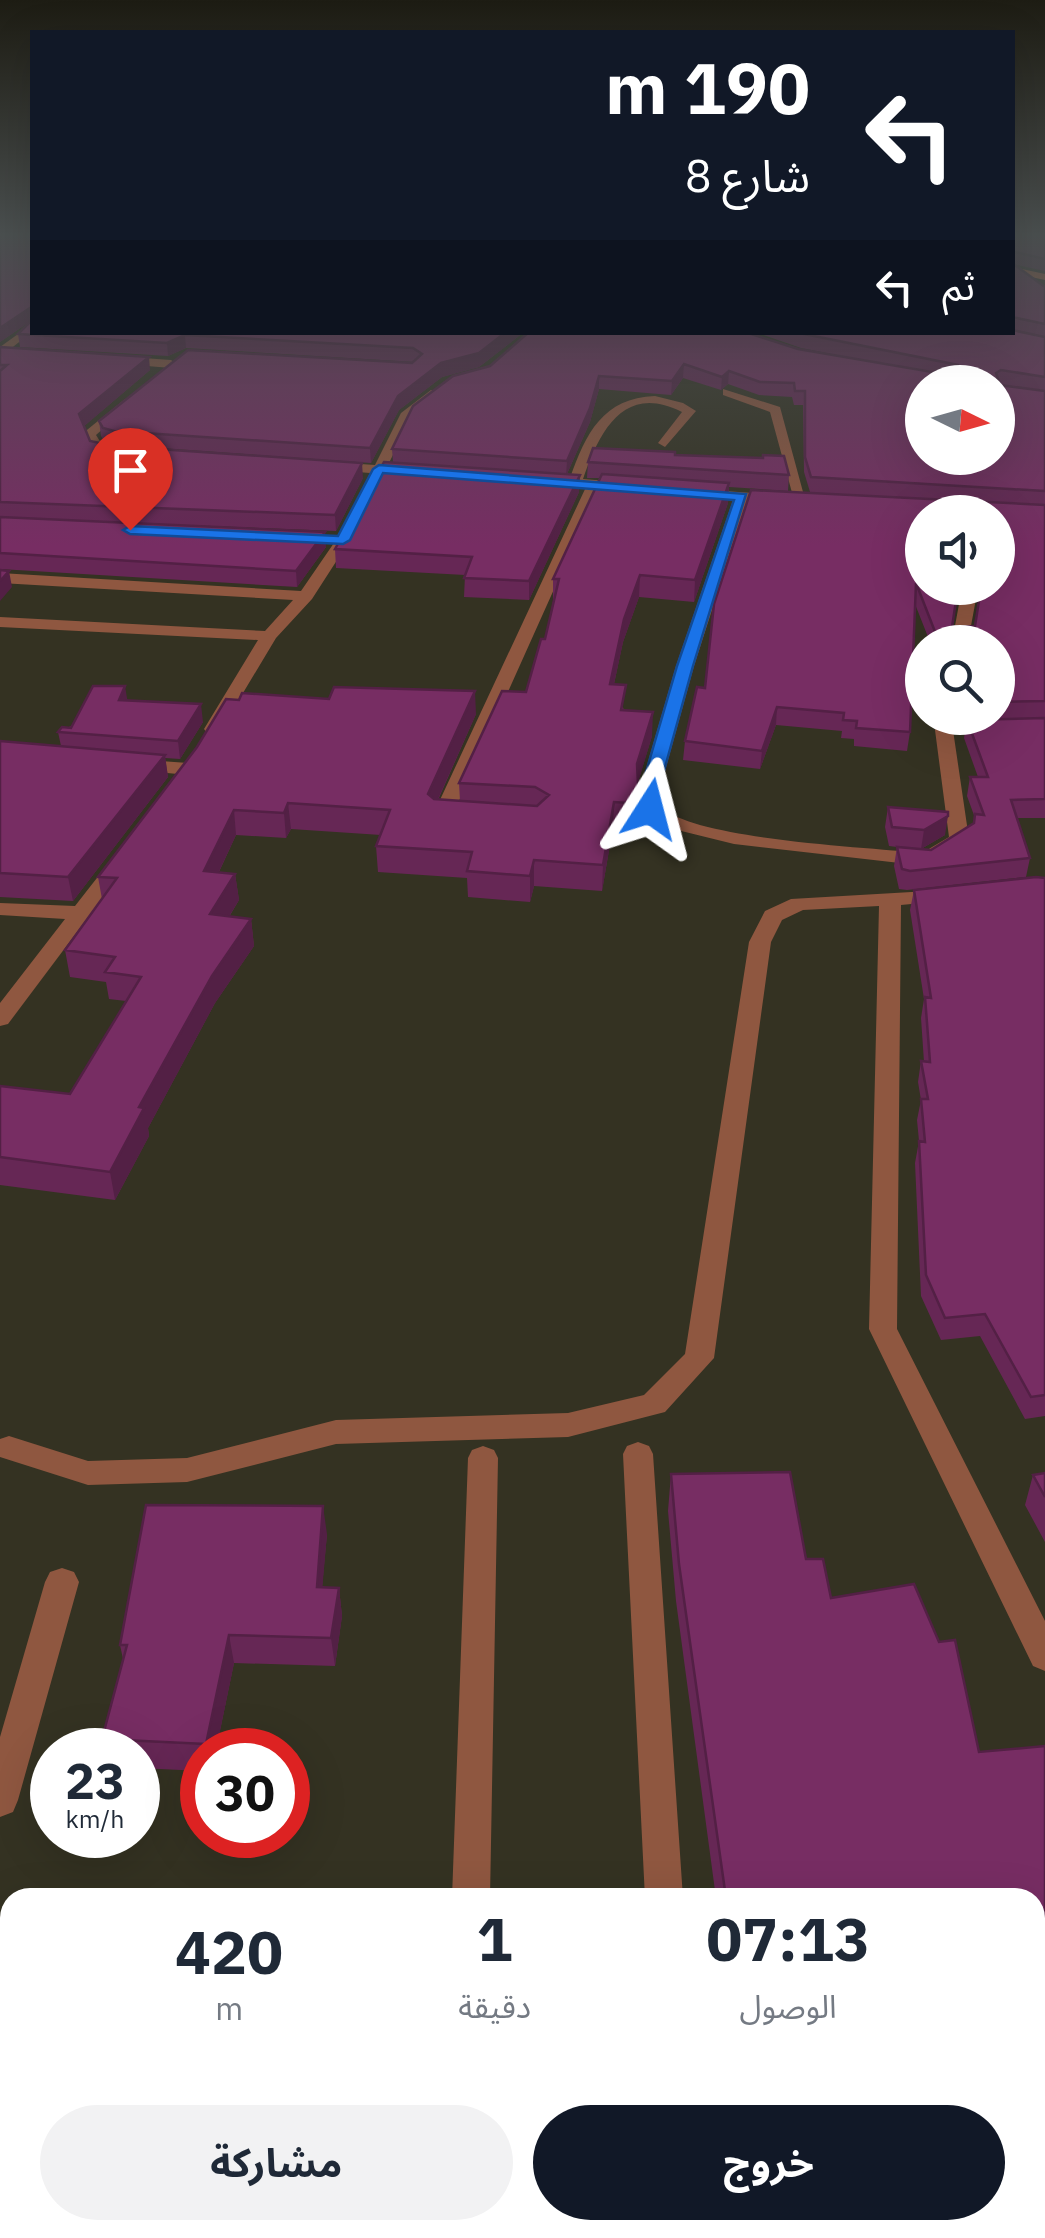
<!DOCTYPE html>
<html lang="ar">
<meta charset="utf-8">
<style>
:root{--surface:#fff;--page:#f2f2f3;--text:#1f2937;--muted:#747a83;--accent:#111827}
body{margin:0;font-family:"IBM Plex Sans","Noto Sans Arabic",sans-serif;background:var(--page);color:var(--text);direction:rtl;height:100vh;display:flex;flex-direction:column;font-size:38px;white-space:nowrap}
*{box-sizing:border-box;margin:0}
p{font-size:32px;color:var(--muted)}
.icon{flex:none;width:55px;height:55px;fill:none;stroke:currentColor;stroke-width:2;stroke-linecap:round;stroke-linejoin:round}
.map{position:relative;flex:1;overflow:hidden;direction:ltr}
.details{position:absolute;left:0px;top:1888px;width:1045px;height:352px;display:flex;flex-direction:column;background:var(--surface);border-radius:30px 30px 0 0;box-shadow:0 10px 40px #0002;direction:rtl}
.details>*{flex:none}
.top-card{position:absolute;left:30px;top:30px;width:985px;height:305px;border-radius:0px;box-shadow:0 10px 40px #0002;direction:rtl;background:#111827;color:#fff;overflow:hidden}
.needle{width:65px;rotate:95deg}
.controls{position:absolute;left:905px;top:365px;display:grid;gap:20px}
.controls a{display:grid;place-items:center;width:110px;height:110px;border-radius:50%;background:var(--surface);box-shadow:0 10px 40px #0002;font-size:50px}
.speed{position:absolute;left:30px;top:1728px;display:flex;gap:20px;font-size:50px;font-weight:700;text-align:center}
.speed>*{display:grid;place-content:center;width:130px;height:130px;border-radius:50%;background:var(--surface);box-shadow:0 10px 40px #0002;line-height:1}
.speed small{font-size:25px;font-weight:400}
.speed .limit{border:15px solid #d22;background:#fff;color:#111}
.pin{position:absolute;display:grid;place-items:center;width:85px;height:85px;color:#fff;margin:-102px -42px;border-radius:50% 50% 50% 0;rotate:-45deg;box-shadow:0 0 10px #0007}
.pin .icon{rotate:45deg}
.me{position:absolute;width:110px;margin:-55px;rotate:9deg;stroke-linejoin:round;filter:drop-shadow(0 0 8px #0008)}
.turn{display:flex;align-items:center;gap:35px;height:210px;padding:0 40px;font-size:45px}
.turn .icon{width:130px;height:130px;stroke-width:2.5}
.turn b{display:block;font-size:70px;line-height:85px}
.then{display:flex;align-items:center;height:95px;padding:0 40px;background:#0003;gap:20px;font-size:38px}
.eta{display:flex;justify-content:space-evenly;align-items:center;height:170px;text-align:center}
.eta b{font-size:60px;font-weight:700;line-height:70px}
.action{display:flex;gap:20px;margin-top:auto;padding:20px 40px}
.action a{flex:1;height:115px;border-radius:60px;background:var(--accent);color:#fff;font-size:40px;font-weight:700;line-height:115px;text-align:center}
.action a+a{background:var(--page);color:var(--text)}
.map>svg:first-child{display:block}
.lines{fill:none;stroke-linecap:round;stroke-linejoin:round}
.minor{fill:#8f5740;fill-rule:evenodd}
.major{fill:#eb7646;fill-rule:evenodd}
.wall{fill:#662755;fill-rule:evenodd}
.shaded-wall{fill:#532045}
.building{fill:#772d63;stroke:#532045;stroke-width:2.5;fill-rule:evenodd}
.route{fill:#1a73e8;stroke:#114b97;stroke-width:2.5}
</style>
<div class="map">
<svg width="1045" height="2238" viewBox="0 0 1045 2238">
<rect width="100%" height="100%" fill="#343222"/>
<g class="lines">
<path class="minor" d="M32,324V332L0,357V347Z
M115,356L171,360L177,364L171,368L111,363Z
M723,389L780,407L806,503L794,500L770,412L723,395Z
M431,390L441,393L411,418L388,465L419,471L412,475L384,473L350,540L312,599L276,638L219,733H207L204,729L258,640L0,627V617L265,631L293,600L0,583V573L301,591L336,540L370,473L332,470L325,466L332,462L375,465L401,413Z
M655,396L683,403L696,411L665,447L658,443L682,412C623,382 599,433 583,479L631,483L638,487L631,491L599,489L454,812L465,818L455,824L435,821L432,817L586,487L547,484L540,480L547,476L570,478C586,433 603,398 655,396Z
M125,399L129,400V406L96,435L103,446L129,453L122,457L93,452L82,434Z
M696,489L781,495L788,499L781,503L747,501L694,666L660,789L661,807C696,840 868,847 922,853L949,837L935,730L938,718H956L953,730L969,839L966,843L926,866L734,844L657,825L641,809L640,789L676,666L733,500L691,496L689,493Z
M962,588H978L968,642H952Z
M133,759L188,763L197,769L188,775L126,769L124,765Z
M118,858L128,864L8,1024L0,1026V1003L65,919L0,915V903L75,906L111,860Z
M946,890L953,892L957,896L953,900L901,905L897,1329L1045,1621V1671L1033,1666L869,1329L879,906L803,910L782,920L771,942L714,1358L665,1412L568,1437L336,1444L187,1482L88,1485L0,1457V1439L9,1436L88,1461L187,1458L336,1420L568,1413L644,1395L685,1354L749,942L765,911L791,899Z
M638,1442L649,1446L653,1454L683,1898H645L623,1454L627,1446Z
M483,1446L494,1450L498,1458L490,1898H452L468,1458L472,1450Z
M62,1568L74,1572L79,1582L18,1800L13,1812L0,1817V1737L45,1582L50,1572Z
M1035,2056H1045V2098H1035Z
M0,2092L10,2093V2135L0,2134Z"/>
<path class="major" d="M1012,267L1045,274V280L1012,273Z"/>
</g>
<path class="wall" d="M0,233H32V332H524L479,367L442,377L399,410L371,463L117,445L105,443L101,436L99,421L414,362L186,348L168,356L20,347L18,334L32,320L0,342Z
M1012,233H1045V271L1013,264L1045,287V818H1017L1030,858L1026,877L907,890L899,889L894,866L897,847L889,846L885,827L888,807L945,835L921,849L931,850L974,824L975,818L967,796L970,777H978L964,738L967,720H977H959L958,718H998V642H930L915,604L910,732L907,751L854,746V739L841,738L842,731L776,725L760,769L683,760L685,741L705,688L810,492L804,472L803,405H794L792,397L759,395L728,384L721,390L683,378L671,395L599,389L590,422L567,474L579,492L529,600L464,597L465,575L336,568L335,549L393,462L392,449L490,366L798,349L862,360L801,348L755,332H1012ZM922,512H998L974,626L952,627Z
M0,347L150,370L84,426L90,441L114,446L363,478L336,531L33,519L326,547L297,587L0,569Z
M675,455L789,475L788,491L729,487L728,503L694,602L639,597L623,642L614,684L624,710L652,736L638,782L647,794L646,819L645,829L613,827L602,891L534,886L530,902L468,897L467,878L378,872L376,846L381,835L291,829L286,838L236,835L219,872L235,874L239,900L229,917L251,919L254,946L215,1003L148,1128L149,1136L115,1200L0,1185V1086L70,1094L126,1001L109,999L106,982L70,977L65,950L102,899L98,877L197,747L476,714L438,800L460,801L459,783L526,692L545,639L553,601V579L600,478H587L588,462Z
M127,700L203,722L180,759L165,758L168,777L73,901L0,897V741L61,746L58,732Z
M1045,878V1416L1025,1419L980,1336L941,1340L921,1296L915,1163L919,1141L917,1120L921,1100L918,1082L921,1061L924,1062L921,1018L924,999L910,910L914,890Z
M1045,1473V1542L1025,1505L1033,1475Z
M671,1474L806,1559L831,1598L979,1752L1045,1746V2039L1035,2040V1898H716L676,1601L668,1511Z
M327,1534L322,1587L339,1588L342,1616L335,1666L234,1663L216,1750H202V1771L138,1768V1750H105L102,1739L123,1659L120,1645Z
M1044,2106L1045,2238H629V2230H1035V2126Z"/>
<path class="shaded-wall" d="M30,308L32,320L0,342V328Z
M506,332H524L479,367L442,377L399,410L371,463L370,448L398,396L441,363Z
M185,335L186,348L168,356L167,343Z
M149,357L150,370L82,428L79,414Z
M684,364L683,378L671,395L672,381Z
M729,371L728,384L721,390L722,377Z
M599,376V389L590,422L566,476L567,461Z
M362,463L363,478L336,531L335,515Z
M580,475L579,492L529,600V581Z
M729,483L728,503L694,602L695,580Z
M325,532L326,547L297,587L296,571Z
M9,571L12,587L0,601V581Z
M640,575L639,597L623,642L609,707L610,684L624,619Z
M125,686L128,704L119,700Z
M475,691L476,714L429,819L428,794Z
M201,704L203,722L180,759L178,741Z
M777,707L776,725L760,769L762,751Z
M653,712L652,736L636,789L637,764Z
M165,755L168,777L73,901L68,877Z
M614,802L613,827L602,891L603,865Z
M288,803L291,829L286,838L284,813Z
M234,810L236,835L207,897L204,871Z
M948,816L945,835L921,849L924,830Z
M534,860V886L530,902V876Z
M235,874L239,900L214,941L210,914Z
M251,919L254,946L215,1003L148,1128L149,1136L115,1200L110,1172L139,1107L212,976Z
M323,1506L327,1534L320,1615L317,1587Z
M339,1588L342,1616L335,1666L331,1638Z
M229,1635L234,1663L216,1750H207L206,1744Z
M246,2230H255L254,2238H245Z"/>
<path class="building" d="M0,233H32V315L30,308L0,328Z
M1012,233H1045V259L1015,252L1012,256Z
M1012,263L1045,287V324L1012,317Z
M32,320V332H506L479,353L441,363L398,396L370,448L114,431L103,428L99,421L188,350L412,363L422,354L413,348L185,335L167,343L18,334Z
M1012,330L1045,337V377L1001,370L996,373L1000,385L1045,391V491L811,477L805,457V391H795L794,383L760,382L729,371L722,377L684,364L672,381L599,376L590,408L567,461L392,449L413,406L453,376L490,366L529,332H745L798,349L932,372L961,369L958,365L794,332H1012ZM922,382H998V458H922Z
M0,347L149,357L79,414L90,441L114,446L362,463L335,515L0,502V371L7,365H0Z
M593,448L675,452V455L763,458V455L784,456L789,475L588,462Z
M384,462L580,475L529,581L464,578L472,557L335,549Z
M602,474L729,483L695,580L640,575L624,619L610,684L626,685L621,710L653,712L637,764L638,784L647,794L646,804L614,802L603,865L534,860L530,876L467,871L472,852L376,846L390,810L288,803L284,813L234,810L204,871L235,874L210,914L251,919L212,976L139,1107L144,1108L110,1172L0,1157V1086L70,1094L141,977L105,972L115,957L65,950L117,878L98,877L197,747L226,699L239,700L242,693L329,699L334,687L475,691L428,794L434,799L537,806L549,795L535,787L459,783L502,691L526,692L541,639H545L559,579H553Z
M751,490L1045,505V701L998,702V642H939L916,583L910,732L856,728L857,721L843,720L844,713L777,707L762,751L685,741L697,687L705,688L714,604ZM922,512H998V588H981L975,626L952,627L958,588H922Z
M0,517L325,532L296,571L0,553Z
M0,570L9,571L0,581Z
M93,686H125L119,700L201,704L178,741L58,732L62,727L71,728Z
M1045,718V799L1011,800L1030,858L910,871L902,869L897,847L931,850L974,823L975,814L984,815L970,777H988L967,720Z
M0,741L165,755L68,877L0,873Z
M888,807L948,812V816L924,830L892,827Z
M1036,877L1045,878V1395L1031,1397L985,1314L945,1318L926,1275L919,1141L925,1142L921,1099H928L921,1061L930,1062L925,997L931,998L914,890Z
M790,1472L806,1559H823L831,1598L914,1584L939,1642L955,1640L979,1752L1045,1746V2006L1035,2007V1898H726L679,1564L671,1474Z
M1045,1473V1497L1033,1475Z
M146,1505L323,1506L317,1587L339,1588L331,1638L229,1635L206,1744L102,1739L127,1645H120Z
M1035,2126L1045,2127V2238H631V2230H1035Z
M0,2176L10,2177V2230H246L245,2238H0Z"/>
<linearGradient id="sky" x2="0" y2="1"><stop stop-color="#1d1c13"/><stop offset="0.43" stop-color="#4a4f4f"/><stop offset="1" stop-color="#4a4f4f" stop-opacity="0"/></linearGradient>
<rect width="1045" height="546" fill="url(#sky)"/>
<path class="route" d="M379,465L746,494L693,666L659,789L657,813L650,815L642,809L641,789L677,666L734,500L383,473L350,540L343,544L130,534L123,530L130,526L338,536L373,469Z"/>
</svg>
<div class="controls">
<a><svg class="needle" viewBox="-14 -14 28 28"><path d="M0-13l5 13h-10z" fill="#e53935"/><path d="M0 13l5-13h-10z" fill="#747a83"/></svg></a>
<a><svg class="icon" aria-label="sound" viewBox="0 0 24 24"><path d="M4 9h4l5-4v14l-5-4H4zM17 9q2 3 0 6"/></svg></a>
<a><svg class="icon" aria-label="search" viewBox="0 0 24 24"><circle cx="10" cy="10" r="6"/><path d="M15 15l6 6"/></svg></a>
</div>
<div class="speed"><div>23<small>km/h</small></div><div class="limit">30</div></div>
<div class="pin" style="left:130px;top:530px;background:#d93025"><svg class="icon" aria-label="arrive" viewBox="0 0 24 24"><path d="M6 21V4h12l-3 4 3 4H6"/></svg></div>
<svg class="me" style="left:650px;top:809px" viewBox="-20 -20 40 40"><path d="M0-17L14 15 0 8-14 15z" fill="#1a73e8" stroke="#fff" stroke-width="4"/></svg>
<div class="top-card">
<div class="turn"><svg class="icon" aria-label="left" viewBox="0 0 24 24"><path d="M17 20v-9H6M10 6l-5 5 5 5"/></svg><div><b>190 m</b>شارع 8</div></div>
<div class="then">ثم<svg class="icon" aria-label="left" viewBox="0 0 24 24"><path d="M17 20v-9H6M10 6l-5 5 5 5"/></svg></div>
</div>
<section class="details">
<div class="eta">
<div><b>07:13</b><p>الوصول</p></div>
<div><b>1</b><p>دقيقة</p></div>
<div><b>420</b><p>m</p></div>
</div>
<div class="action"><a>خروج</a><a>مشاركة</a></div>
</section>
</div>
